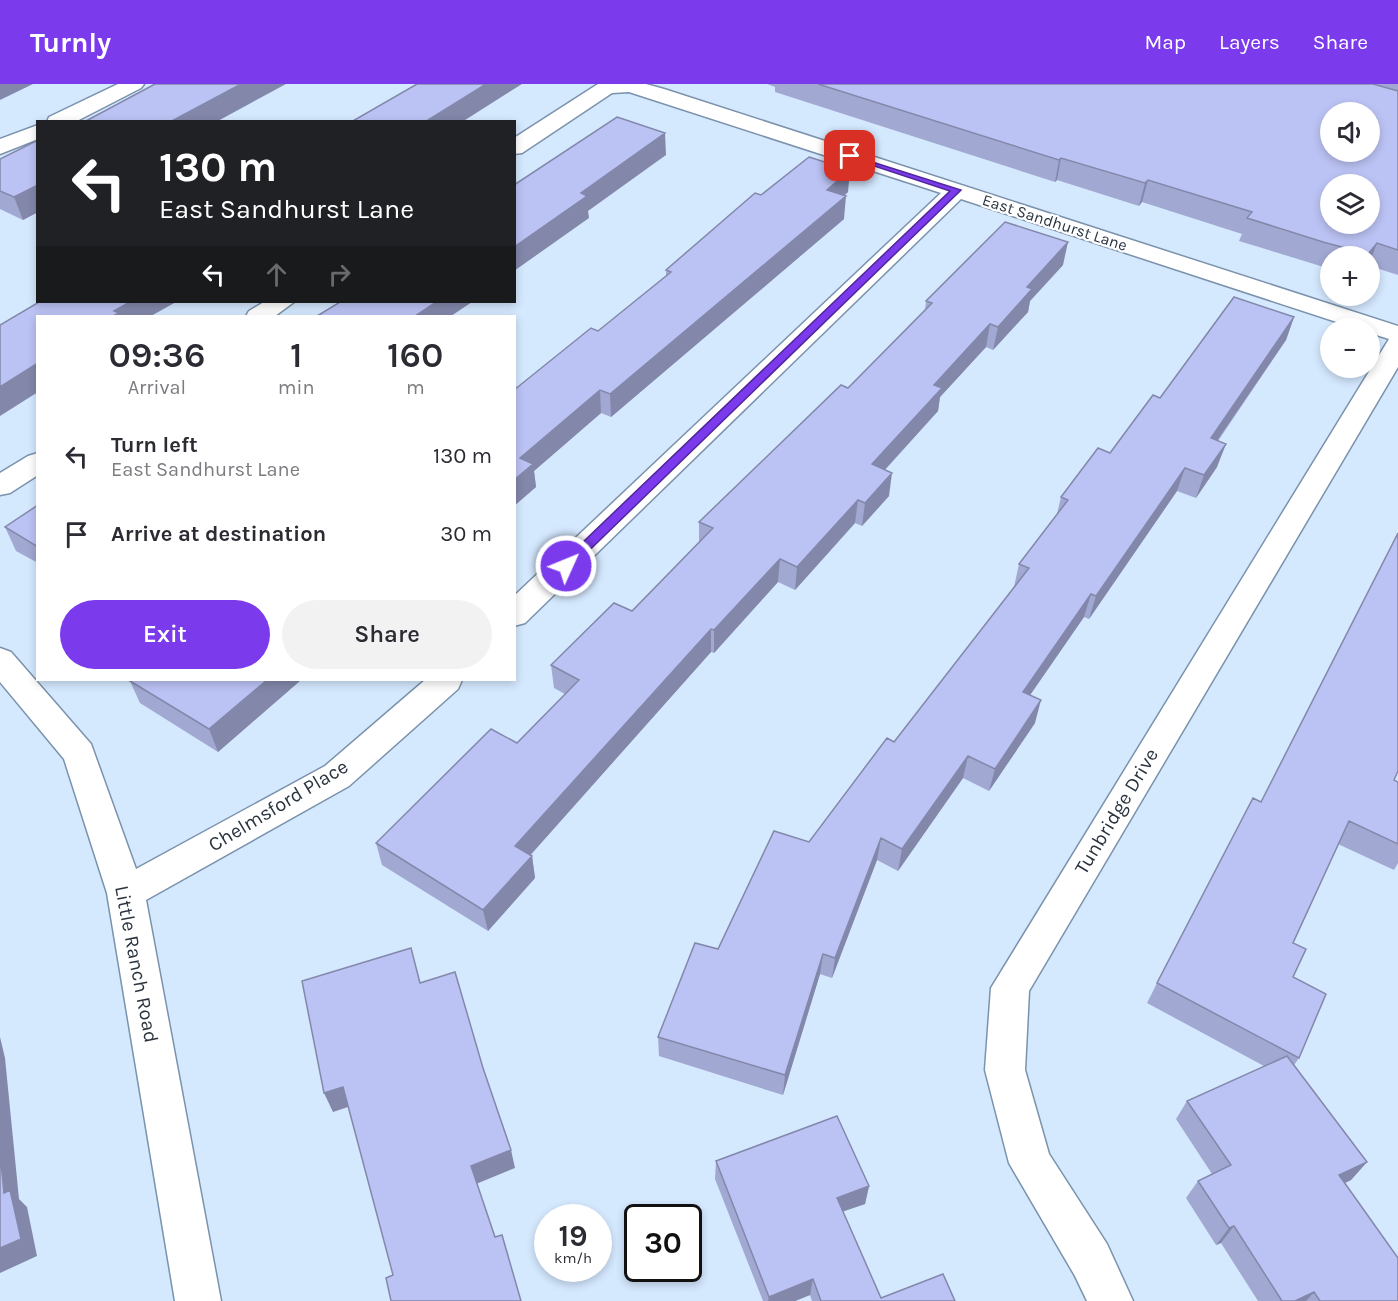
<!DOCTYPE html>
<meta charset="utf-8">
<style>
:root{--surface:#fff;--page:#f2f2f3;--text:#2b2b33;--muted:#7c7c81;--accent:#7c3aed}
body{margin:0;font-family:Karla,sans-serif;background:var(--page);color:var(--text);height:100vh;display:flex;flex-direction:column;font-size:22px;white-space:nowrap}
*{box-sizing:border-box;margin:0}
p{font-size:20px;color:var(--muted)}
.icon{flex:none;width:33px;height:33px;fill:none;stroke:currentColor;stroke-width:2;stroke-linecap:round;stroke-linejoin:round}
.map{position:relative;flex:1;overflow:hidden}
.sheet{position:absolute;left:36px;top:231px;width:480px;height:366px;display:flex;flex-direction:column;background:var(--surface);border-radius:0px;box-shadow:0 3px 9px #0003}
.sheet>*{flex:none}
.hud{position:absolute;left:36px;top:36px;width:480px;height:183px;border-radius:0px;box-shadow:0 3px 9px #0003;background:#202124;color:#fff;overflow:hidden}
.tools{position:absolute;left:1320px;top:18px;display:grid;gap:12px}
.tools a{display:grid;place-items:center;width:60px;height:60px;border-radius:50%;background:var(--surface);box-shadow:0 3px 9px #0003;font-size:30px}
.speed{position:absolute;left:534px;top:1120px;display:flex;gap:12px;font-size:30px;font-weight:700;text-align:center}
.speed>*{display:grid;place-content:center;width:78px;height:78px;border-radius:50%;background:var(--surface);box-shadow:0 3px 9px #0003;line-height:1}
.speed small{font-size:15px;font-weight:400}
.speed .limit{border:3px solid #111;border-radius:9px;background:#fff;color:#111}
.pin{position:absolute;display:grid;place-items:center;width:51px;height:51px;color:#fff;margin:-26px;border-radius:12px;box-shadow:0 3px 9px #0006}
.me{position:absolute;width:66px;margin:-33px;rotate:46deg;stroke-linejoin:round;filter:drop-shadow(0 0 4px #0008)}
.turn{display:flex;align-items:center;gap:21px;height:126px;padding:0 24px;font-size:27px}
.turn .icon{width:78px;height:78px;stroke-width:2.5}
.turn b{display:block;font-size:42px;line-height:51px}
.lanes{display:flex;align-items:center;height:57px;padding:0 24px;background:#0003;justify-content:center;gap:30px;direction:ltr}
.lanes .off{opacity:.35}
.eta{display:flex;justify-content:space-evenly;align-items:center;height:102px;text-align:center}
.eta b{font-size:36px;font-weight:600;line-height:42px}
.action{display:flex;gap:12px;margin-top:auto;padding:12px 24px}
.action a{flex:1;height:69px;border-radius:36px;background:var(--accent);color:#fff;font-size:24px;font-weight:600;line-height:69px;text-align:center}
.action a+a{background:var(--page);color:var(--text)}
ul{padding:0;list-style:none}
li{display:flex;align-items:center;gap:18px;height:78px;padding:0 24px}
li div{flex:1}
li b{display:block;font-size:22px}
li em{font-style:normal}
header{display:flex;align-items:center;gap:36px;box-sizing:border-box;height:84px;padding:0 30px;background:var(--accent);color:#fff}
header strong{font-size:28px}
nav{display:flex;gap:33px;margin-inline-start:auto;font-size:21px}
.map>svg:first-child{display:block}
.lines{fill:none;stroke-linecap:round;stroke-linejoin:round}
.minor-casing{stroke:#7b92ac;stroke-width:3}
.minor{fill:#fff;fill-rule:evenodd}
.wall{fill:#a1a8d2}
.shaded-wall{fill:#8388ab}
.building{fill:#bbc3f4;stroke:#8388ab;stroke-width:1.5;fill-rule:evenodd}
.route{fill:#7c3aed;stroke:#51269a;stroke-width:1.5}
.labels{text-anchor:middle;stroke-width:4.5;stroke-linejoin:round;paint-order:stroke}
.far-street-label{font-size:16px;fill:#2a343f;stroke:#fff}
.street-label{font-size:20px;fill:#2a343f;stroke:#fff}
</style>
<header>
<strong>Turnly</strong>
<nav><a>Map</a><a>Layers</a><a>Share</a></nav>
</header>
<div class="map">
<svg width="1398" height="1217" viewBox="0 0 1398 1217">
<rect width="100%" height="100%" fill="#d4e8fe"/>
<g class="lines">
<defs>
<path id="minor" d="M118,0H144L141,4L75,38H47L49,33Z
M598,0H646L664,5L1398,242V283L1029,907L1025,986L1049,1070L1107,1160L1133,1217H1087L1075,1192L1009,1079L985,986L991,904L1389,255L1370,249V244H1355L961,115L525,539L514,542V512L941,109L629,8L612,9L522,69L514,70V54Z
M38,41V55L0,70V55Z
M264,218H294L275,232H246L249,227Z
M38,369V391L10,409L0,411V389L28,372Z
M0,564L11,568L91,660L136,785L325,682L425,596H462L458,605L349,702L146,816L221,1217H175L107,809L64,675L0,598Z"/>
</defs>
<use href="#minor" class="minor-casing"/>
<use href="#minor" class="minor"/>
</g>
<path class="wall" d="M767,0H1398V191L1370,182V172H1330V185L1314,180L1239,157L1242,150L1142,118L1139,122L1057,96L1055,98L775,8V3Z
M38,56V128L23,136L0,125V75Z
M848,108L844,112V135L611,333L601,329L534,387L536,403L514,422L598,247L666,192V186L761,111Z
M1063,181L1030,217L1028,228L993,266L986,263L940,313L938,327L885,386L889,412L862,442L855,439L795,506L778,498L714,569L711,568L530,771L532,772L535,794L488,847L382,781L376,759L517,659L565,610L554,604L551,581L632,527L699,459V438L848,304L925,226L926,217Z
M1294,233L1286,256L1218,357L1217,383L1196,414L1177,407L1089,535L1084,533L1030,611L1035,639L989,707L963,694L898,787L877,776L832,894L820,890L783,1011L659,972L658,953L718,865L894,658L1014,503L1019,480L1057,430L1061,413L1110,369L1160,314Z
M38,421V479L16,467L5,443Z
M301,596L218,668L140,619L130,597Z
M1394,696L1398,698V779L1394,786L1338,760L1293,859V893L1299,974L1294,981L1367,1078L1351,1096L1345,1099L1398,1217H1258L1221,1159L1216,1161L1186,1114L1198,1097L1212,1090L1176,1035L1187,1017L1264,982L1147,919L1157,899L1261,718Z
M716,1077L869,1102L865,1120L843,1127L881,1214L955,1217H812L810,1211L795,1217H763L715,1095Z"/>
<path class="shaded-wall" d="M0,0H33L0,16Z
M241,0H286L216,38H170Z
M486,0H522L462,38H425Z
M665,49L666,71L588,127L589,134L514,187V163L581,109Z
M1061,74L1057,96L1055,98L1059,76Z
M850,86L848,108L826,128L827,106Z
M1148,96L1142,118L1139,122L1145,99Z
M38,101V128L23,136L14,113Z
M846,112L844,135L611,333L610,310Z
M1068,158L1063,181L1030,217L1028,228L993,266L998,243L1027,203Z
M1377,159L1370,178V172H1368V170Z
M130,218H176L151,232H113L114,227Z
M436,218H472L451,232H415Z
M1294,233L1286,256L1203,377L1211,354Z
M990,240L986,263L940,313L938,327L869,403L872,380L934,301Z
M38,279V308L0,332V303Z
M600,306L601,329L534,387L536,403L514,422V396L520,374Z
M1226,360L1217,383L1196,414L1204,391Z
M1185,384L1177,407L1089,535L1096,512Z
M892,389L889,412L862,442L865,419Z
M858,416L855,439L795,506L797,483Z
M780,475L778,498L714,569V546Z
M1091,510L1084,533L1017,630L1023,608Z
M711,545V568L519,784L515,762Z
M267,596H301L218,668L209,645Z
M1041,616L1035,639L989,707L995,685Z
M968,672L963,694L898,787L902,765Z
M881,754L877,776L832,894L835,874Z
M532,772L535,794L488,847L483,826Z
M823,870L820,890L783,1011L785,991Z
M0,953L5,974L19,1115L27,1123L37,1172L0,1189Z
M343,1003L351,1022L333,1028L324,1009Z
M511,1066L515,1084L476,1100L471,1082Z
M1367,1078L1351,1096L1324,1109L1339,1091Z
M869,1102L865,1120L833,1131L837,1114Z
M1234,1142L1221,1159L1216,1161L1229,1144Z
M813,1195L810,1211L795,1217H768L769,1213Z
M1314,1208L1306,1217H1295Z"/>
<path class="building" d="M155,0H241L170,38H84Z
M417,0H486L425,38H351Z
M818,0H1373L1398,7V166L1377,159L1368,170L1323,158L1247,134L1252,128L1148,96L1145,99L1061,74L1059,76ZM1330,28H1370V68H1330ZM1330,100H1370V140H1330Z
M617,33L665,49L581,109L587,112L514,163V101Z
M38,56V101L14,113L0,107V75Z
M809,73L850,86L827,106L846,112L610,310L600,306L520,374L533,380L514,396V306L591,244L598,247L671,188L666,186L755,109L761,111Z
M1005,138L1068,158L1027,203L1032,205L998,243L990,240L934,301L942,304L872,380L892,389L865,419L858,416L797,483L780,475L714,546L711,545L515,762L532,772L483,826L376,759L491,645L517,659L579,596L551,581L614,519L632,527L713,444L699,438L841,301L848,304L932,219L926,217Z
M1234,213L1294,233L1211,354L1226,360L1204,391L1185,384L1096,512L1091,510L1023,608L1041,616L995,685L968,672L902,765L881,754L835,874L823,870L785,991L658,953L695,859L718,865L774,747L809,758L887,654L894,658L1029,484L1019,480L1068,416L1061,413L1098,364L1110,369L1153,311L1160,314Z
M39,218H130L114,227L119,229L113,232H38V279L0,303V241Z
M340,218H436L415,232H317Z
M38,421V463L5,443Z
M1398,449V687L1394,696L1398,698V760L1349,737L1293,859L1306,865L1293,893L1326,910L1299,974L1157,899L1253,714L1261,718Z
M132,596H267L209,645L130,597Z
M411,864L420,899L455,888L483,984L511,1066L471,1082L495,1153L502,1151L521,1217H391L386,1194L393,1191L343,1003L324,1009L302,897Z
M1287,972L1367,1078L1339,1091L1398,1174V1217H1320L1314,1208L1295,1217H1282L1234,1142L1229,1144L1198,1097L1231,1081L1187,1017Z
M837,1032L869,1102L837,1114L881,1214L943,1190L955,1217H821L813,1195L769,1213L716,1077Z
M0,1068L4,1109L10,1106L21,1155L0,1164Z"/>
<path class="route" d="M847,70L961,106L570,485H561V479L950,107L847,73Z"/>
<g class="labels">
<g class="far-street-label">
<text transform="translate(1055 138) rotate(18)" y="6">East Sandhurst Lane</text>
</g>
<g class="street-label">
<text transform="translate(278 721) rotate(-31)" y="7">Chelmsford Place</text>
<text transform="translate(1116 727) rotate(-59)" y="7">Tunbridge Drive</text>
<text transform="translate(137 880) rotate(79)" y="7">Little Ranch Road</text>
</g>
</g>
</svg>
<div class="tools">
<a><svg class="icon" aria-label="sound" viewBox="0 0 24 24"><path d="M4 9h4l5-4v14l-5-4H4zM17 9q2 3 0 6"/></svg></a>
<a><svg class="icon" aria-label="layers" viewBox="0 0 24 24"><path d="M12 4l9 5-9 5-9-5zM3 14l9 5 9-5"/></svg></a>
<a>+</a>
<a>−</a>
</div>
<div class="speed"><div>19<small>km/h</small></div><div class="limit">30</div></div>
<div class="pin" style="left:850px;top:72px;background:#d93025"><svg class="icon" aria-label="arrive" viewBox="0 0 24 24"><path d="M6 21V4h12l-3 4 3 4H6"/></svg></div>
<svg class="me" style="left:566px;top:482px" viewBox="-20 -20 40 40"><circle r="17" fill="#7c3aed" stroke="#fff" stroke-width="3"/><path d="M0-11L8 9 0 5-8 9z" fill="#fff"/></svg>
<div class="hud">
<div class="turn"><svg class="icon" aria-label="left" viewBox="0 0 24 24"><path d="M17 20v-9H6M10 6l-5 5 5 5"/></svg><div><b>130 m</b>East Sandhurst Lane</div></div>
<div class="lanes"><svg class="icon" aria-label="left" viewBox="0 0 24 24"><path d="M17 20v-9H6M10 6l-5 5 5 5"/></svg><svg class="icon off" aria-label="ahead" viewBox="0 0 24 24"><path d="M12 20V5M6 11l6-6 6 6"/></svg><svg class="icon off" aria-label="right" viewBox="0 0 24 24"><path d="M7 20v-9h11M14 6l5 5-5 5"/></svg></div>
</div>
<section class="sheet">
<div class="eta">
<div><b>09:36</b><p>Arrival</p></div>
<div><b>1</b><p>min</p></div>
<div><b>160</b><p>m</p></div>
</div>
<ul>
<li><svg class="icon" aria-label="left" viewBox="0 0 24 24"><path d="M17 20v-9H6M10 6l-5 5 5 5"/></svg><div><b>Turn left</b><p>East Sandhurst Lane</p></div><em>130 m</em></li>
<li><svg class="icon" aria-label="arrive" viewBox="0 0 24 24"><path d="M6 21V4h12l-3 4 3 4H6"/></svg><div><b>Arrive at destination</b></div><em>30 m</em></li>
</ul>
<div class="action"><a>Exit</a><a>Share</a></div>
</section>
</div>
